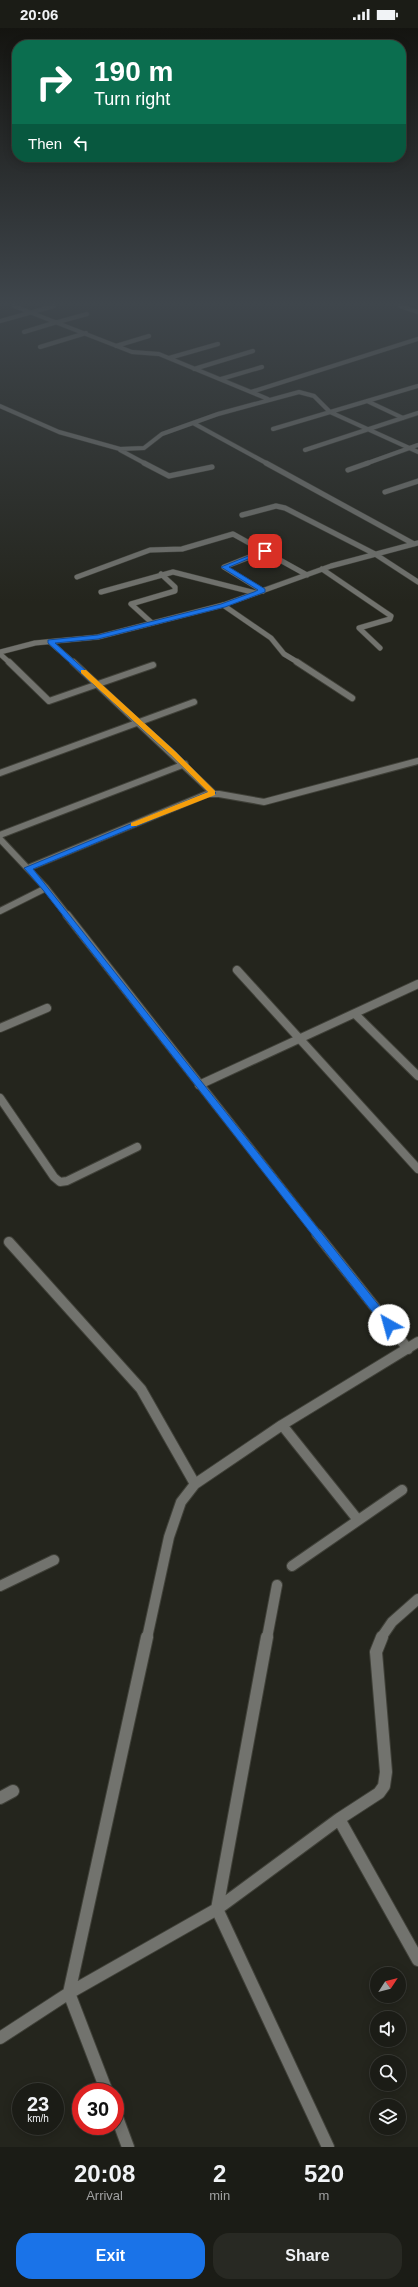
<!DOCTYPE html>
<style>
:root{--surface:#1b1c16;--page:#282923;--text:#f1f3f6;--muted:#a0a1a1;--line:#393a35;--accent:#1a73e8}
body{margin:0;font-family:Helvetica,sans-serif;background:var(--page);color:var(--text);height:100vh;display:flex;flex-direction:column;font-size:15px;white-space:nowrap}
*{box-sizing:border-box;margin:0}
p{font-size:13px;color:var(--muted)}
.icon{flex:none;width:22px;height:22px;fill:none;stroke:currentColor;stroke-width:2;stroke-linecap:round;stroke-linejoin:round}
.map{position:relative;height:2119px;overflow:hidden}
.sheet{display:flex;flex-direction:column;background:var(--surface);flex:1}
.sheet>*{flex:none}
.hud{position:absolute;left:12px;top:12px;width:394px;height:122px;border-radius:16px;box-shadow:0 2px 10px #0003,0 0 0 1px var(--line);background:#0b6e4f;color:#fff;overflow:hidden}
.needle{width:26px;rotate:54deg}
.fabs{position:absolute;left:370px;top:1939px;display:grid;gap:8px}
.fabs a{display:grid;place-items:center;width:36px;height:36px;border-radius:50%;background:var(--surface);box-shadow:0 2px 10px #0003,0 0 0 1px var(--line);font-size:20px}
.speed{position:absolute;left:12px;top:2055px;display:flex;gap:8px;font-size:20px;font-weight:700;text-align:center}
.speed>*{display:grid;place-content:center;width:52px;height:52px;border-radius:50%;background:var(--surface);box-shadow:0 2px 10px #0003,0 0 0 1px var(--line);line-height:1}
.speed small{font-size:10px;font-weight:400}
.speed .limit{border:6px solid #d22;background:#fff;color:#111}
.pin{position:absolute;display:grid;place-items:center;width:34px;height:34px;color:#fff;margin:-17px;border-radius:8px;box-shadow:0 2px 6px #0006}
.me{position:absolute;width:44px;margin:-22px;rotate:322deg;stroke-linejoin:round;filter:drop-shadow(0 0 3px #0008)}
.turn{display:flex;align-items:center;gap:14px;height:84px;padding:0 16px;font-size:18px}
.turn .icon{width:52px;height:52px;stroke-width:2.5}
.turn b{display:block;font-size:28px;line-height:34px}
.then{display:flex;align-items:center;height:38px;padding:0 16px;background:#0003;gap:8px;font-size:15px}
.eta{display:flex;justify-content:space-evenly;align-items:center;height:68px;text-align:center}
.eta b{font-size:24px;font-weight:800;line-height:28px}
.button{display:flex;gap:8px;margin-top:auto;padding:8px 16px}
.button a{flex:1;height:46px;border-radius:16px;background:var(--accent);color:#fff;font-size:16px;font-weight:800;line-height:46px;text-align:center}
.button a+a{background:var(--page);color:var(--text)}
.status{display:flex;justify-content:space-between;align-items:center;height:28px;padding:0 20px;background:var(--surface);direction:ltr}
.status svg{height:11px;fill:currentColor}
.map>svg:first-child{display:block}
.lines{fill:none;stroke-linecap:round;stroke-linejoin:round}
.minor-far5-casing{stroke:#404139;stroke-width:5}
.minor-far4-casing{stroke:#404139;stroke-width:6}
.minor-far3-casing{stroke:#404139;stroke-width:8}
.minor-far2-casing{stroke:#404139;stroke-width:10}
.minor-far1-casing{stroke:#404139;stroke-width:12}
.minor-casing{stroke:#404139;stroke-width:14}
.minor-far5{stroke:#72736e;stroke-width:4}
.minor-far4{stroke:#72736e;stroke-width:5}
.minor-far3{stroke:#72736e;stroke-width:6}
.minor-far2{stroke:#72736e;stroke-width:8}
.minor-far1{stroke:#72736e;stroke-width:10}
.minor{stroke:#72736e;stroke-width:12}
.route{fill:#1a73e8;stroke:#114b97}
.slow{fill:#f59e0b}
</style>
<div class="status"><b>20:06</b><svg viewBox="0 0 49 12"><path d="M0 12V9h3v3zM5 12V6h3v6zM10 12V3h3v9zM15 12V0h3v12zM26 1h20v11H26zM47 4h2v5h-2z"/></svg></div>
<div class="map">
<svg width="418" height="2119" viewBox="0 0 418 2119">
<rect width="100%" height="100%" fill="#24251d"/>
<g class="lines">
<defs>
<path id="minor-far5" d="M14,278L132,324L159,326L268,371
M400,278L418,284
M0,293L54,278
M58,294L87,286
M24,304L57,294
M116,318L149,308
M40,319L86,305
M169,330L218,316
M194,341L253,323
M221,351L262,339
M251,364L418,311
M367,373L403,390
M0,378L59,404L120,421L144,420L162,406L218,386L299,364L314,368L330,384L418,424
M193,395L268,436
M273,401L418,358
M120,422L146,436
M305,422L418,385
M365,436L418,417"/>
<path id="minor-far4" d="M144,435L169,448L212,439
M266,435L414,516
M348,442L368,435
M385,464L418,453
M242,487L276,478L285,480L375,526L418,554
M322,541L391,588L390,591L359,600L380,620
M77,549L150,522L182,521L233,506L307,547
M263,563L224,539L265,523
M101,564L173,544L256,565
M223,577L271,610L284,626L299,635
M152,595L131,576L175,563V559L161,546
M50,614L74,635
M0,624L35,615L98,609L223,577L331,538L418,515
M0,626L10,635"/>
<path id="minor-far3" d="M9,634L49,673L153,637
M73,634L213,765
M297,634L352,670
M0,745L194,674
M0,807L185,736
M0,811L46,860L68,888
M28,840L207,766H219L264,774L418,733
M0,883L46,860"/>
<path id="minor-far2" d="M67,887L318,1207
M237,942L418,1141
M355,986L418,1048
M0,1000L47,980
M199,1057L418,956
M0,1070L54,1149L60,1154L67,1153L137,1119"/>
<path id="minor-far1" d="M317,1206L408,1321
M9,1214L141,1361L195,1456
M282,1397L358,1492
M292,1538L402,1462
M0,1558L54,1532
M147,1610L169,1509L181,1474L195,1456L282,1397L418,1314
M267,1610L277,1557
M381,1610L392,1594L418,1571"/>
<path id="minor" d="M267,1609L217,1881L328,2119
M0,1770L13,1763
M339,1791L418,1932
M0,2010L69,1965L217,1881L339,1791L379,1765L384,1758L386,1744L376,1624L382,1609
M107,2064L69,1965L147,1609
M115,2084L128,2119"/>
</defs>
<use href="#minor-far5" class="minor-far5-casing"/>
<use href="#minor-far4" class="minor-far4-casing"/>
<use href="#minor-far3" class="minor-far3-casing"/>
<use href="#minor-far2" class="minor-far2-casing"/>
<use href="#minor-far1" class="minor-far1-casing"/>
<use href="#minor" class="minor-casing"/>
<use href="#minor-far5" class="minor-far5"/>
<use href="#minor-far4" class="minor-far4"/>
<use href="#minor-far3" class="minor-far3"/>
<use href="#minor-far2" class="minor-far2"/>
<use href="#minor-far1" class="minor-far1"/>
<use href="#minor" class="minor"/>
</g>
<linearGradient id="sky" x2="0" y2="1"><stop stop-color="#141410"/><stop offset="0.48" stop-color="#3f464c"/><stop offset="1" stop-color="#3f464c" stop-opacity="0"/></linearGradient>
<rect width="418" height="574" fill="url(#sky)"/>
<path class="route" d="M263,522L267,523L229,539L265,561V564L225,579L98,611L55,615L176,724L216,765L33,841L392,1294L394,1297L389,1302L385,1300L43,862L24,840L208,764L171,727L48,615V612L98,607L221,576L254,564L258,562L221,539Z"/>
<path class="slow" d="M81,642H86L176,724L215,763V767L136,798H131V795L208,764L171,727L81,645Z"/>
</svg>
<div class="fabs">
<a><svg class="needle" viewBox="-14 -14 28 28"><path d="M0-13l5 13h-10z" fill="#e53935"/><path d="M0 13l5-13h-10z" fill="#a0a1a1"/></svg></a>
<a><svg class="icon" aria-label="sound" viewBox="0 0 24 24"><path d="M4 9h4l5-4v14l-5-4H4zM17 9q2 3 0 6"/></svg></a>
<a><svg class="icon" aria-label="search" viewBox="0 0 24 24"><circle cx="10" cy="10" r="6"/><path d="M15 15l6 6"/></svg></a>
<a><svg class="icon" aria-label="layers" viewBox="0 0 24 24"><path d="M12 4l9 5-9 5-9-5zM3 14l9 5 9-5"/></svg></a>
</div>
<div class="speed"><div>23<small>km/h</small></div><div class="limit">30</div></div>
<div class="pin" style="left:265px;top:523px;background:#d93025"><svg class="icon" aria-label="arrive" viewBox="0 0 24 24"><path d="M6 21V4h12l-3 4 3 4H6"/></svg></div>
<svg class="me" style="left:389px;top:1297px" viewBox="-20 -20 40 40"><circle r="19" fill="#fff"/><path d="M0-13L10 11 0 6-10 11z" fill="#1a73e8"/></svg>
<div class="hud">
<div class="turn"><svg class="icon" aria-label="right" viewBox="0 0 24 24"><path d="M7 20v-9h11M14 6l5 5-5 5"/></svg><div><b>190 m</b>Turn right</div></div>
<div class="then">Then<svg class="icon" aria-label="left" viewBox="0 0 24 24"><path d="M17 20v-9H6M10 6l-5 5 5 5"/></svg></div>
</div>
</div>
<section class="sheet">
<div class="eta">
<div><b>20:08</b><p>Arrival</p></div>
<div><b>2</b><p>min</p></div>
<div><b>520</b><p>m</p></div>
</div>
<div class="button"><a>Exit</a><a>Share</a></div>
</section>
